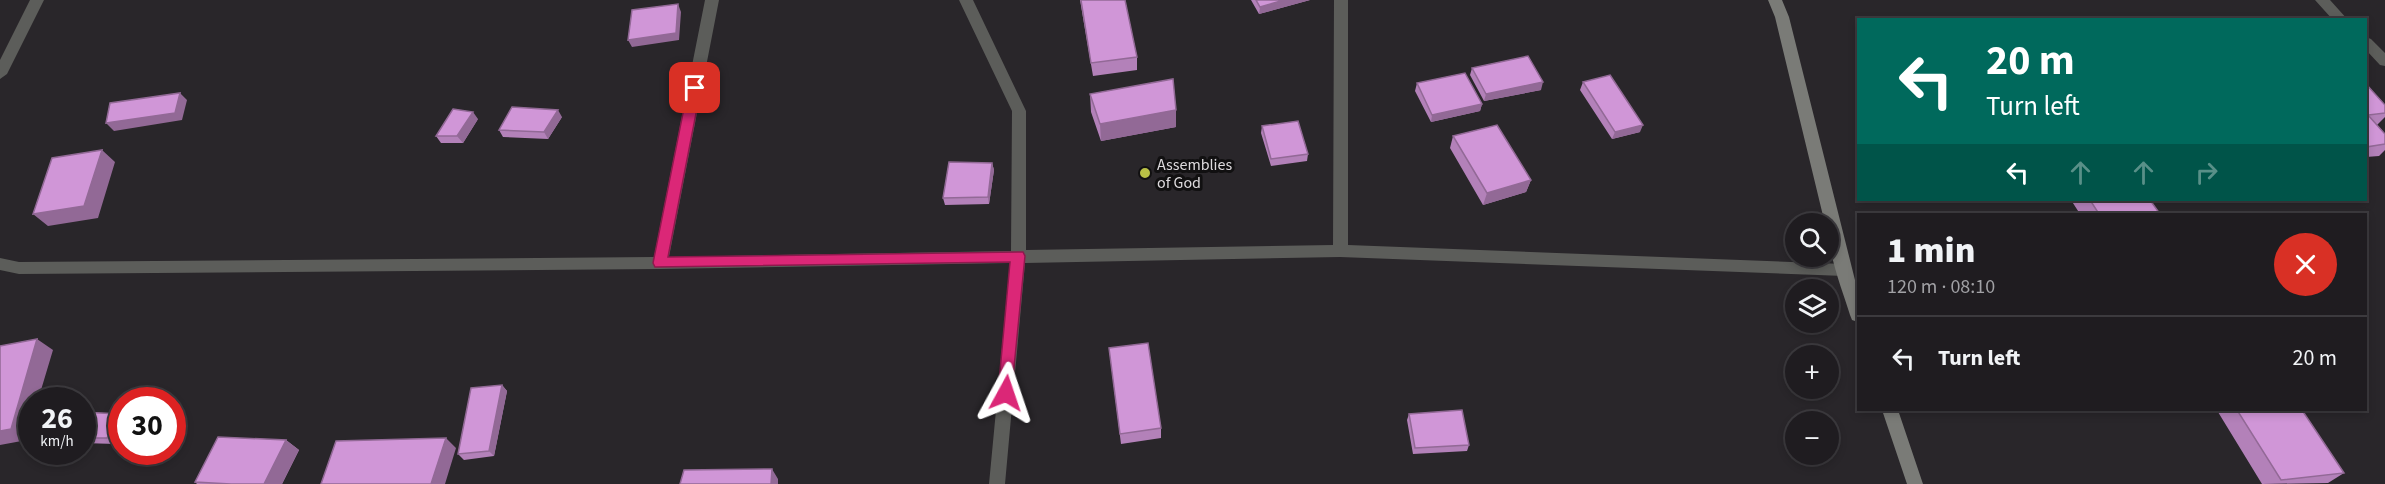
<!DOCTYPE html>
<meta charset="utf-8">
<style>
:root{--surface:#1f1c20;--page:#272529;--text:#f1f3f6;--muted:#a1a1a5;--line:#3c3a3e}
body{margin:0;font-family:"Source Sans 3",sans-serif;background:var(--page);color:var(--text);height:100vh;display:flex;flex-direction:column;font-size:22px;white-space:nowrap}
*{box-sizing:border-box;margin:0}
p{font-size:20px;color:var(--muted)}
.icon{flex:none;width:33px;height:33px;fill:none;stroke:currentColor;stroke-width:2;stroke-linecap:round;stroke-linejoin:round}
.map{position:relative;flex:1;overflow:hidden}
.sheet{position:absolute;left:1857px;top:213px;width:510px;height:198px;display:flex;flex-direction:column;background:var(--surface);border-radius:0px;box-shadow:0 3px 9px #0003,0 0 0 2px var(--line)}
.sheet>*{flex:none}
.hud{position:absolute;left:1857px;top:18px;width:510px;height:183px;border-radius:0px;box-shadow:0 3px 9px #0003,0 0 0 2px var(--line);background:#00695c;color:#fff;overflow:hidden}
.tools{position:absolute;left:1785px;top:213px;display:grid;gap:12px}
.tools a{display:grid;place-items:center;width:54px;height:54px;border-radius:50%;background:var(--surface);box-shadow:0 3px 9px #0003,0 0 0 2px var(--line);font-size:30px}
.speed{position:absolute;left:18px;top:387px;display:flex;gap:12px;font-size:30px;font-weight:700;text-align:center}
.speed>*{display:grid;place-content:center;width:78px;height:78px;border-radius:50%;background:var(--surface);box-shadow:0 3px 9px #0003,0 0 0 2px var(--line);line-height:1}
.speed small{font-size:15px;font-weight:400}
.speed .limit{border:9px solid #d22;background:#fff;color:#111}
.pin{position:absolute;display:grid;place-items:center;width:51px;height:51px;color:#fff;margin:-26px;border-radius:12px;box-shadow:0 3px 9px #0006}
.me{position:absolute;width:66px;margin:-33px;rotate:5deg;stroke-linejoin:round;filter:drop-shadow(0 0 4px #0008)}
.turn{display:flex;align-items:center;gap:21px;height:126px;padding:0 30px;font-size:27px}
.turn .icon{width:78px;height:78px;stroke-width:2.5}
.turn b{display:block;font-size:42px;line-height:51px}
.lanes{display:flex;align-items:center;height:57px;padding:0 30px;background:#0003;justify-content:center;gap:30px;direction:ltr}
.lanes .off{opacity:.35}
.round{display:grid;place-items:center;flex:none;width:63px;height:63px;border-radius:32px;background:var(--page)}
.head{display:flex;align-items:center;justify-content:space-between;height:102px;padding:0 30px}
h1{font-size:36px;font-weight:800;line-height:45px}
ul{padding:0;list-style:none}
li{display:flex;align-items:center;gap:18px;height:84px;padding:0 30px;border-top:2px solid var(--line)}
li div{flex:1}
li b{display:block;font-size:22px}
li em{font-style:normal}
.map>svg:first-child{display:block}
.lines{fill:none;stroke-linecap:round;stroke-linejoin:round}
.street{fill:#5c5d5a;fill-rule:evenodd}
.secondary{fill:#7a7b77;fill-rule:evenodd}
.wall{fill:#b381b9}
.shaded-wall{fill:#926996}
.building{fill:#d096d7;stroke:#926996;stroke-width:1.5}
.route{fill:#db2777;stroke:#8e194d;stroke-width:1.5}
.poi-dot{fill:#b9c046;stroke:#111011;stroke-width:2}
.labels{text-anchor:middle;stroke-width:6;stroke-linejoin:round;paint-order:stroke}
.poi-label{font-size:16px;fill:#dedbde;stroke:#111011;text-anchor:start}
</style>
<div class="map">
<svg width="2385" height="484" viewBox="0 0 2385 484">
<rect width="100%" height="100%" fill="#29262a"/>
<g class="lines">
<path class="street" d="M30,0H44L7,74L0,79V60Z
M705,0H719L669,257L1011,251L1012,111L959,0H973L1026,111V250L1333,245L1334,0H1348V245L1844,264L1849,266L1852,270L1849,274L1844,276L1340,257L1025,263L1005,484H989L1010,263L660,269L19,274L0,270V258L19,262L654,257Z
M2315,0H2330L2348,20H2333Z
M2366,37L2371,39L2385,53V66L2380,65L2366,50Z"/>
<path class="secondary" d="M1768,0H1782L1789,17L1858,292V322L1852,320L1850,315C1841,286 1828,255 1828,224H1825L1775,17Z
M1882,410H1898L1923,484H1907Z"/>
</g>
<path class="wall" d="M1080,0H1125L1137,57V70L1093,76Z
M1251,0H1310L1259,14Z
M1472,68L1541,90L1484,101L1470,75Z
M1583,82L1640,132L1612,139L1580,90Z
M1417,83L1482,104L1480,111L1431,122L1415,91Z
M2366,84L2385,105V117L2377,125L2385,134V150L2379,156L2366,157Z
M1090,94L1176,127L1101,141L1091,112Z
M562,117L548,139L503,137L499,130Z
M478,119L463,143H441L436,136Z
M1262,126L1308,154L1307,161L1271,166L1261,133Z
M1453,136L1531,180L1526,192L1483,205L1450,148Z
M992,163L994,170L989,204L945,205L943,198Z
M2071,200H2150L2160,214H2080Z
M1109,348L1161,428V438L1121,444Z
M502,385L507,391L494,456L464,460L458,454Z
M2222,410H2302L2344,473L2328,483L2262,484L2218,412Z
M82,412L116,444L82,443Z
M1409,414L1469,445L1467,451L1413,454L1407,420Z
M286,440L299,450L282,484H197L195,482Z"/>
<path class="shaded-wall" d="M1284,0H1310L1259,14L1260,7Z
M678,4L681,12L679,40L632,47L628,40Z
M1543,82L1541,90L1484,101L1486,94Z
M180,93L187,100L182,120L114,131L106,123Z
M1482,104L1480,111L1431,122L1432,115Z
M558,110L562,117L548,139L544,132Z
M1176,110V127L1101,141L1100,124Z
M473,112L478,119L463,143L457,136Z
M1643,125L1640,132L1612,139L1615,132Z
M102,150L115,162L98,218L48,226L33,214Z
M992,163L994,170L989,204L988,197Z
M1531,180L1526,192L1483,205L1487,193Z
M37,339L53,350L38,400H32V424L27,440L0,445V431Z
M502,385L507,391L494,456L489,451Z
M119,414L122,415V432L116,444L107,438Z
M446,438L456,448L445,484H431Z
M286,440L299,450L282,484H264Z
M772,469L778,479V484H771Z"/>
<path class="building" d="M1081,0H1125L1137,57L1091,63Z
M1256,0H1284L1260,7Z
M678,4L676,33L628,40L632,10Z
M1528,56L1543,82L1486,94L1472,68Z
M1465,73L1482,104L1432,115L1417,83Z
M1610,75L1643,125L1615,132L1583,82Z
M1173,79L1176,110L1100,124L1090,94Z
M2366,84L2385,105V113L2368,115L2385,134V144L2366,147Z
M180,93L175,113L106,123L110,103Z
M512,107L558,110L544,132L499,130Z
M453,109L473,112L457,136H436Z
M1298,121L1308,154L1271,159L1262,126Z
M1497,125L1531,180L1487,193L1453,136Z
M102,150L84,206L33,214L52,158Z
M949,162L992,163L988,197L943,198Z
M2090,200H2150L2160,214H2099Z
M37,339L11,429L0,431V346Z
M1148,343L1161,428L1120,434L1109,348Z
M502,385L489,451L458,454L471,388Z
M1462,410L1469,445L1415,448L1409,414Z
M2237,410H2302L2344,473L2281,480Z
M82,412L119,414L107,438H82Z
M218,437L286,440L264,484H231L195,482Z
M446,438L431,484H321L336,441Z
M772,469L771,484H680L684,470Z"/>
<path class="route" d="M695,83L701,88L668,257L1023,252L1025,256L1011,398L1006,400L1000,398L998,393L1010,262L655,267L653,263L688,88Z"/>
<circle class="poi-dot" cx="1145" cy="173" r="6"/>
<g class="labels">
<g class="poi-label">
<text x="1157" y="170">Assemblies<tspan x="1157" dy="18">of God</tspan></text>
</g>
</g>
</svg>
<div class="tools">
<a><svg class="icon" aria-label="search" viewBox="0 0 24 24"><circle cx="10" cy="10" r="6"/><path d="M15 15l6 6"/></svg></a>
<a><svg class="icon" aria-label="layers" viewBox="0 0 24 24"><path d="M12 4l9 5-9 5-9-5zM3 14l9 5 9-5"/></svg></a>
<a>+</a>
<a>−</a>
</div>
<div class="speed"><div>26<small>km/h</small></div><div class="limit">30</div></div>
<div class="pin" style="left:695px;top:88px;background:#d93025"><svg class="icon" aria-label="arrive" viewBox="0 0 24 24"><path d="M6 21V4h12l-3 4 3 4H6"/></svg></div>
<svg class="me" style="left:1006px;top:393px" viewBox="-20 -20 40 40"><path d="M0-17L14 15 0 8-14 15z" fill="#db2777" stroke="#fff" stroke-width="4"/></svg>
<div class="hud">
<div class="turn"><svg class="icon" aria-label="left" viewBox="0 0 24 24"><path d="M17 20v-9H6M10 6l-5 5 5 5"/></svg><div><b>20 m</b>Turn left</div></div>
<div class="lanes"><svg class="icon" aria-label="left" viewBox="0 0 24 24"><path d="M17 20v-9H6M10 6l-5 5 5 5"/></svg><svg class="icon off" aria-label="ahead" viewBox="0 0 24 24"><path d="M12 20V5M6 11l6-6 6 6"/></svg><svg class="icon off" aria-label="ahead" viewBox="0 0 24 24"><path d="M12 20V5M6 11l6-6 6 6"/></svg><svg class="icon off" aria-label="right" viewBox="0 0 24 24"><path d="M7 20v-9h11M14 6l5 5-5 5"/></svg></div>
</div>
<section class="sheet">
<div class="head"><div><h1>1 min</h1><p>120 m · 08:10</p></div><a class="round" style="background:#d93025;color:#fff"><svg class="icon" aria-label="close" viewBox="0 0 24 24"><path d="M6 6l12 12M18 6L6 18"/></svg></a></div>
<ul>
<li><svg class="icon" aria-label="left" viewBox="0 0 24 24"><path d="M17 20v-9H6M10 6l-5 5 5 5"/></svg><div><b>Turn left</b></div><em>20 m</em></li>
</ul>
</section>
</div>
